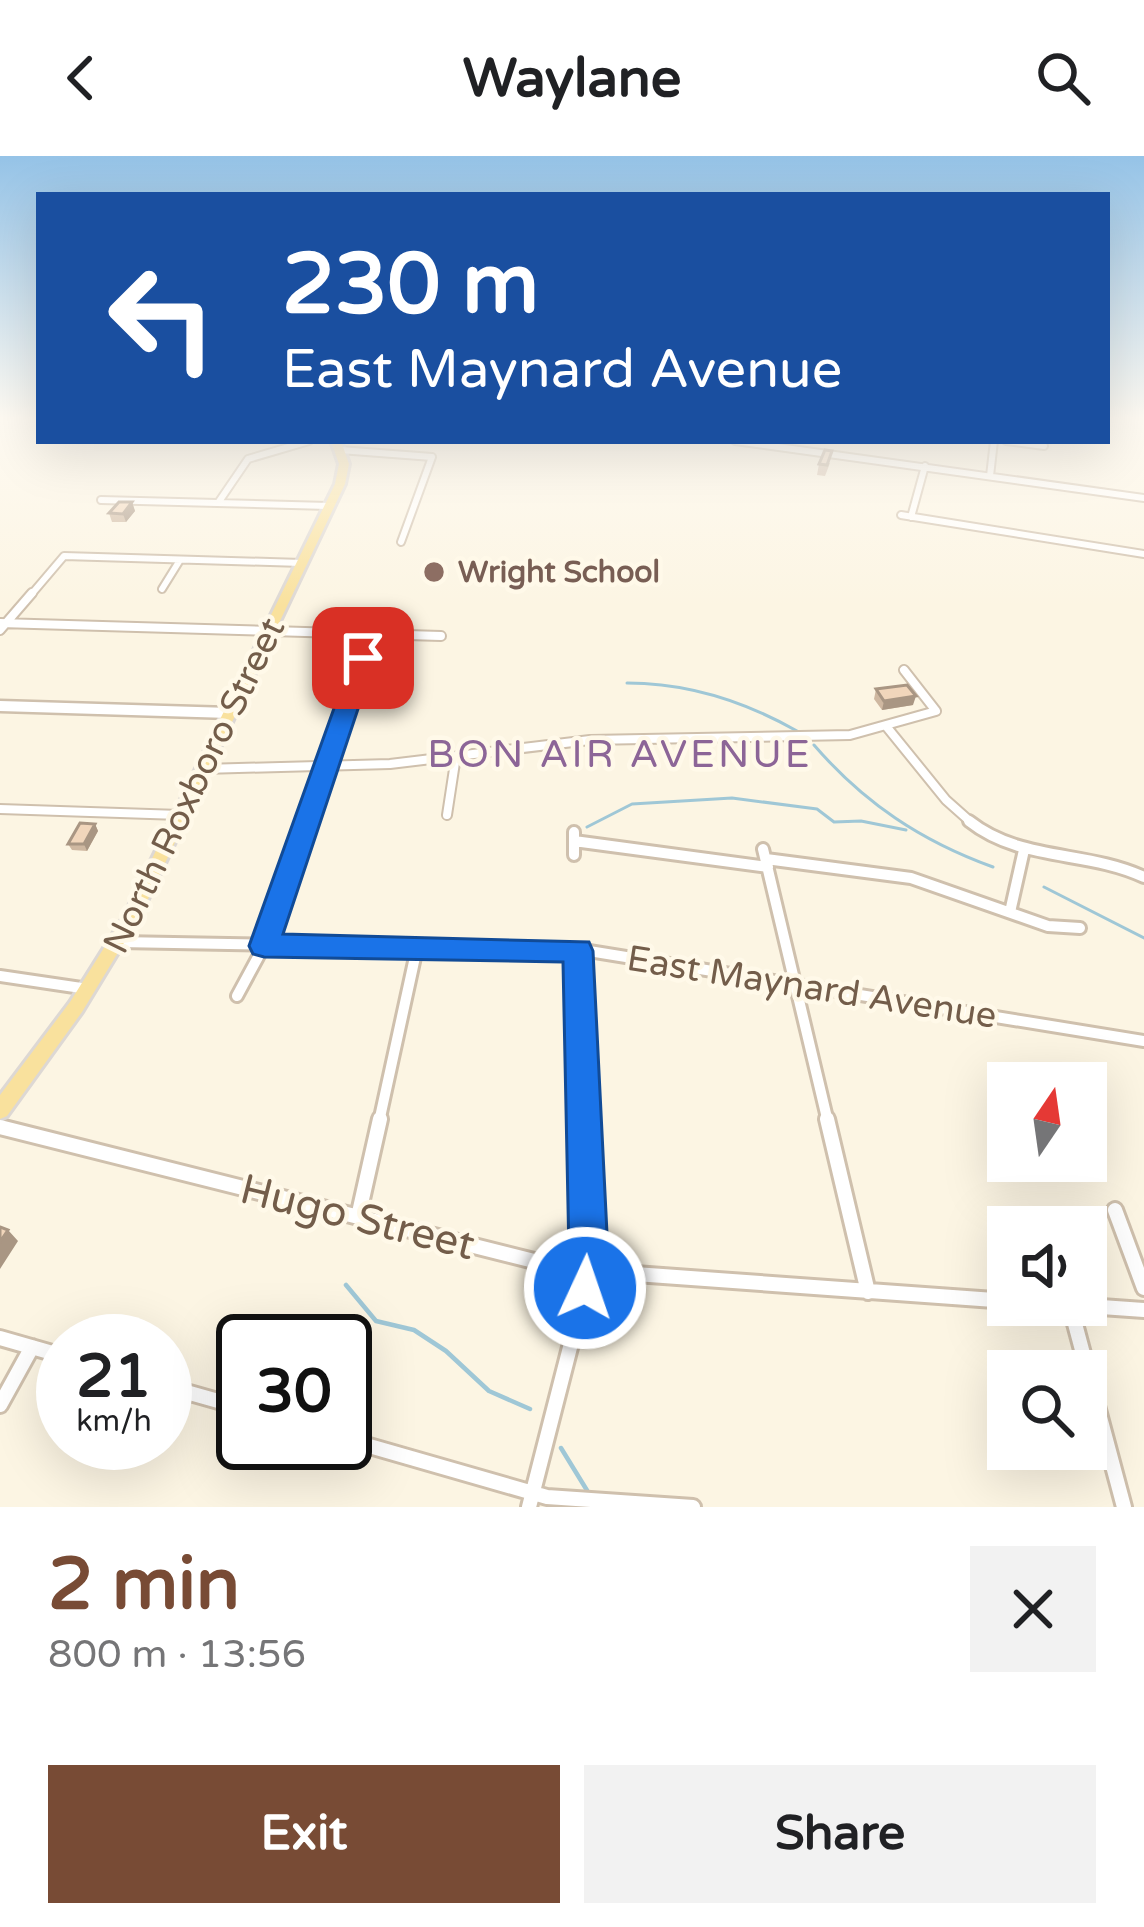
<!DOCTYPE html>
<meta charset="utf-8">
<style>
:root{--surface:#fff;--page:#f2f2f2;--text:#202124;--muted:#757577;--accent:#784b35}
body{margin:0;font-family:"Varela Round",sans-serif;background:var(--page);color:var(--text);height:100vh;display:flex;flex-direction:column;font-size:45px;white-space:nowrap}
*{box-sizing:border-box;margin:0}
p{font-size:39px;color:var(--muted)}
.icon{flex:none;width:66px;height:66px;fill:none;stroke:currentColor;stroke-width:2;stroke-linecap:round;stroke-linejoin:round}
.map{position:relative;height:1351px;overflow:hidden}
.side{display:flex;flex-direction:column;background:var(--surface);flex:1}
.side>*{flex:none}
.guide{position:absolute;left:36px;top:36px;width:1074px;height:252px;border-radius:0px;box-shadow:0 12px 48px #0002;background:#1a4fa0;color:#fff;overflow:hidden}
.needle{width:78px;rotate:13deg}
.fabs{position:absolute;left:987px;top:906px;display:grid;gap:24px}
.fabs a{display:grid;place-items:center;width:120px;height:120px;border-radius:0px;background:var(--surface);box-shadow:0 12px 48px #0002;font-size:60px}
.speed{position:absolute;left:36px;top:1158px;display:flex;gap:24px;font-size:60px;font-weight:700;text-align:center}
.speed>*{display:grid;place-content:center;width:156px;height:156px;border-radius:50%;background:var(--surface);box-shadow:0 12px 48px #0002;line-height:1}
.speed small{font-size:30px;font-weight:400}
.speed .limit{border:6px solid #111;border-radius:18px;background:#fff;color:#111}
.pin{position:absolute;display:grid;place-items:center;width:102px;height:102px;color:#fff;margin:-51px;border-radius:24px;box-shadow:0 6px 18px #0006}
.me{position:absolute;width:132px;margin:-66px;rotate:3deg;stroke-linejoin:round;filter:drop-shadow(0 0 9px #0008)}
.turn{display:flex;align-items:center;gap:42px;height:252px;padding:0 48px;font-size:54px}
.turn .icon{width:156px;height:156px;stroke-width:2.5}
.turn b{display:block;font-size:84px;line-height:102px}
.round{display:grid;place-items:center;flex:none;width:126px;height:126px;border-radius:0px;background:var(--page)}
.headline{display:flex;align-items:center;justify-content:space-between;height:204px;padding:0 48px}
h1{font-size:72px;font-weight:700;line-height:90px;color:var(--accent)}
.action{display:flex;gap:24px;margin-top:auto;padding:24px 48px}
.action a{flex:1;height:138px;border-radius:0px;background:var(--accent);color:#fff;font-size:48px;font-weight:700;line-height:138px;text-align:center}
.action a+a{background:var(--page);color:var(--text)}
header{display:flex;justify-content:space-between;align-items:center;height:156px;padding:0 48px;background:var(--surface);font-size:54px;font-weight:700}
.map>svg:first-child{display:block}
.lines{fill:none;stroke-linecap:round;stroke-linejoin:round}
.stream-far1{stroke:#9fc7d6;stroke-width:3}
.stream{stroke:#9fc7d6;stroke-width:4.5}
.minor-far3-casing{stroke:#cfc0ad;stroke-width:10}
.minor-far2-casing{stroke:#cfc0ad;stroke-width:12}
.minor-far1-casing{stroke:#cfc0ad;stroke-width:16}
.minor-casing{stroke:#cfc0ad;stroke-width:20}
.tertiary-casing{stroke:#cfc0ad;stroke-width:15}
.primary-casing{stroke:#ddd8d4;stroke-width:6}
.minor-far3{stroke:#fff;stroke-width:6}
.minor-far2{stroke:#fff;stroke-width:8}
.minor-far1{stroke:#fff;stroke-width:10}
.minor{stroke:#fff;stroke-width:14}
.tertiary{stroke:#fff;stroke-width:10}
.primary{fill:#f9e19d;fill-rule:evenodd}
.wall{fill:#cfb8a1}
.shaded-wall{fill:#a99683}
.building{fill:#f1d6bb;stroke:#a99683;stroke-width:3}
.route{fill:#1a73e8;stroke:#114b97;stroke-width:3}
.education-dot{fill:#8d6e63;stroke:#fff9e9;stroke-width:4.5}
.labels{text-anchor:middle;stroke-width:9;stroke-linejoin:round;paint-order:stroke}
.far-education-label{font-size:30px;font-weight:bold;fill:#785e54;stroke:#fff9e9;text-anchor:start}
.street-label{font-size:36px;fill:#735d4a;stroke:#fff9e9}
.neighbourhood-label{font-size:39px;letter-spacing:3px;fill:#8c6597;stroke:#fff9e9}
.near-street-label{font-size:42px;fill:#735d4a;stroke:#fff9e9}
</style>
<header><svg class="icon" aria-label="back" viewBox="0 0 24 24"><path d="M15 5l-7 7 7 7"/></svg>Waylane<svg class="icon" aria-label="search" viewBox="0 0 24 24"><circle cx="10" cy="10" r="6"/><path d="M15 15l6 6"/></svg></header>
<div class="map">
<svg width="1144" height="1351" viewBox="0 0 1144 1351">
<rect width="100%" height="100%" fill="#fcf5e3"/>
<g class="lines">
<path class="stream-far1" d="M627,527C688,527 744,545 797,575
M814,589C864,647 921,685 993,711
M587,671L632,648L732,642L817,653L834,666L861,665L906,674
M1044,731L1144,782"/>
<path class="stream" d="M346,1129L376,1165L414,1174L446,1195L489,1235L530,1253
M561,1292L588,1336"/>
<defs>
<path id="minor-far3" d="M735,285L1144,342
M1006,285L1044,290
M340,294L432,301L401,386
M990,320L994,285
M101,344L329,350
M218,347L248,303L309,285
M901,359L1144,398
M911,361L925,310
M162,433L180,404
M30,440L64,400L302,407"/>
<path id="minor-far2" d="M0,467L441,480
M0,474L32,437
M886,570L946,644L973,668
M203,613L390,608L590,584L850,579L936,555L904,514
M0,653L180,659
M447,659L456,600
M306,668L372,478"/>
<path id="minor-far1" d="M969,665C1021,706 1086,694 1144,721
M574,676V699
M574,685L768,711
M763,693L828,966
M766,703L911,722L1048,770L1080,772
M1010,756L1024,694
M119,786L589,795L1144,885
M578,795L584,966
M0,820L88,833
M237,840L264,790L307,665
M379,966L417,792"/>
<path id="minor" d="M827,963L868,1136
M0,971L566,1113L1008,1145
M1115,1054L1144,1132
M358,1061L380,963
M1070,1149L1124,1351
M1073,1149L1144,1154
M0,1182L63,1200
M165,1230L243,1252
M0,1249L32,1191
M345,1283L547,1341L693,1351
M529,1351L585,1133L589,1098L584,963"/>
<path id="tertiary" d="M0,550L230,557"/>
<path id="primary" d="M331,285H341L349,308L345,328L139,762L82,856L7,960L0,963V939L70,846L124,760L335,328L339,308Z"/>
</defs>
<use href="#minor-far3" class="minor-far3-casing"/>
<use href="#minor-far2" class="minor-far2-casing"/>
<use href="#minor-far1" class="minor-far1-casing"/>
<use href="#minor" class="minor-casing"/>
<use href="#tertiary" class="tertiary-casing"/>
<use href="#primary" class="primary-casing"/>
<use href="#minor-far3" class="minor-far3"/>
<use href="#minor-far2" class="minor-far2"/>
<use href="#minor-far1" class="minor-far1"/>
<use href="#minor" class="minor"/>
<use href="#tertiary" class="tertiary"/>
<use href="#primary" class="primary"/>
</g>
<path class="wall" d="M830,307L825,320L817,319L819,308Z
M132,346L135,355L126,366H112L109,357Z
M876,533L913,549L882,554L874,543Z
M95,668L98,675L87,695L72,694L68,688Z"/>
<path class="shaded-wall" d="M132,346L135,355L126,366L123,358Z
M916,540L913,549L882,554L884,545Z
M95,668L98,675L87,695L84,688Z
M8,1074L18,1085L0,1113V1086Z"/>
<path class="building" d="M825,294L832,295L827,309L819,308Z
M119,346H132L123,358L109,357Z
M907,529L916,540L884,545L876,533Z
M80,667L95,668L84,688H68Z
M0,1071L8,1074L0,1086Z"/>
<linearGradient id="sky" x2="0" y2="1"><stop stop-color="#95c3e7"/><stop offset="0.58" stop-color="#fefaf2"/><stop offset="1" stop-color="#fefaf2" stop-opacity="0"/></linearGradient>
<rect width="1144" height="451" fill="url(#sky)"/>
<path class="route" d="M363,495L375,502L283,778L589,786L593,795L608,1098L599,1147L585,1152L571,1147L565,1132L569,1098L563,806L264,801L253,798L249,790L352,502Z"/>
<circle class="education-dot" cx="434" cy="416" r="12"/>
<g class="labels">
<g class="far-education-label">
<text x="458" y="426">Wright School</text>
</g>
<g class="street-label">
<text transform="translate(193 629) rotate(-64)" y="13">North Roxboro Street</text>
<text transform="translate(812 830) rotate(9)" y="13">East Maynard Avenue</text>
</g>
<g class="neighbourhood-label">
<text x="620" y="611">BON AIR AVENUE</text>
</g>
<g class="near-street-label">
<text transform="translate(358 1060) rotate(14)" y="15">Hugo Street</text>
</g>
</g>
</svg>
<div class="fabs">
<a><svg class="needle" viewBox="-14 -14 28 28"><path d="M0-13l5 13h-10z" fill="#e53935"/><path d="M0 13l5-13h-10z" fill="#757577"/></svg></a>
<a><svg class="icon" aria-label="sound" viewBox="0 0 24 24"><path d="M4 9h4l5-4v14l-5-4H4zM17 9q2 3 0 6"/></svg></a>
<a><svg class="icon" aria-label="search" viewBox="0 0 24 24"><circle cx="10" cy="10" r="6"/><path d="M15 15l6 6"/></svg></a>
</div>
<div class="speed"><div>21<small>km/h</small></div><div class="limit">30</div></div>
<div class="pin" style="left:363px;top:502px;background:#d93025"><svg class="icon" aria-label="arrive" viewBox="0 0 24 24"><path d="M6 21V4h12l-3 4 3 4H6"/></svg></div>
<svg class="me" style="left:585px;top:1132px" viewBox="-20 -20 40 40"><circle r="17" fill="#1a73e8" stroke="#fff" stroke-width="3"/><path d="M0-11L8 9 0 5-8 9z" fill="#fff"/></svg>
<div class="guide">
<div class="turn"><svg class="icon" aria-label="left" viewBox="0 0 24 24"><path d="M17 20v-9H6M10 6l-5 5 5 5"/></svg><div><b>230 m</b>East Maynard Avenue</div></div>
</div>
</div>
<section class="side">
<div class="headline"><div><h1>2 min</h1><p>800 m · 13:56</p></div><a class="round"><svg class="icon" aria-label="close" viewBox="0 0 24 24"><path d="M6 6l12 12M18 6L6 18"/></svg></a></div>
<div class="action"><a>Exit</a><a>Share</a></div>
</section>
